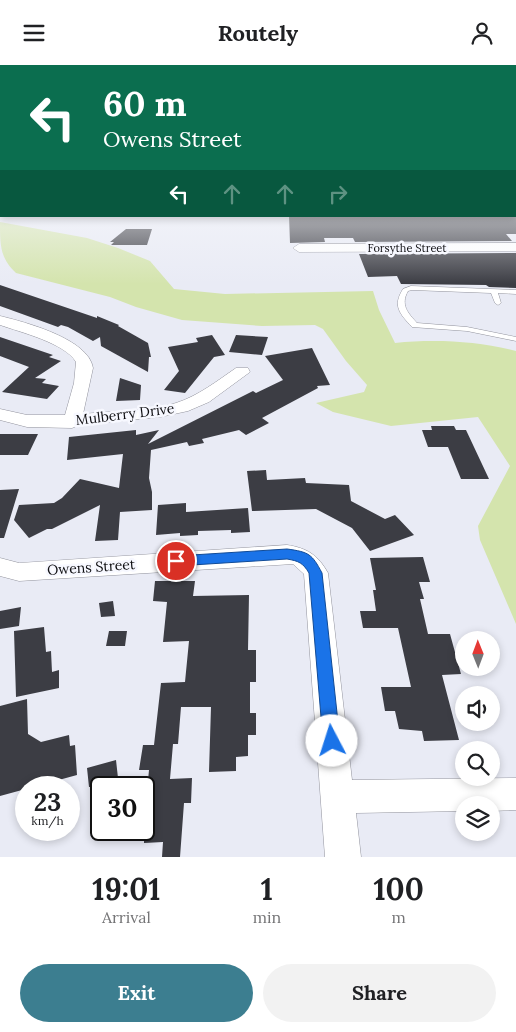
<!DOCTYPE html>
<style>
:root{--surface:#fff;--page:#f2f2f2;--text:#202124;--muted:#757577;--accent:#3c7e90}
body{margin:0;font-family:Lora,serif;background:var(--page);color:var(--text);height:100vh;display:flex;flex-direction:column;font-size:19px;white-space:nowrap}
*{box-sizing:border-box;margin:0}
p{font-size:16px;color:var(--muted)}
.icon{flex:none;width:28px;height:28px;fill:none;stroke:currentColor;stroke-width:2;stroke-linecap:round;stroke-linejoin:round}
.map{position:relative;height:792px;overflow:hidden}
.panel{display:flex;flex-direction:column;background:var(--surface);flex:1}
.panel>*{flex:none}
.hud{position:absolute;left:0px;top:0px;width:516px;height:152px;box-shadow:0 2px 8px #0003;background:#0b6e4f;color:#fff;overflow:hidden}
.needle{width:32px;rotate:359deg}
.buttons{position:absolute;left:455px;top:566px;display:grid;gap:10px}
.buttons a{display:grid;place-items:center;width:45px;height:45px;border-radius:50%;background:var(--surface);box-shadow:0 2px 8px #0003;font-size:25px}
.speed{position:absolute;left:15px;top:711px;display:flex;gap:10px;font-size:25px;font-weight:700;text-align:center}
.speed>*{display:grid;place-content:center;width:65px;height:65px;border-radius:50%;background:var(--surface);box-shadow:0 2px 8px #0003;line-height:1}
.speed small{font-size:12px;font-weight:400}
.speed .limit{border:2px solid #111;border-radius:8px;background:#fff;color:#111}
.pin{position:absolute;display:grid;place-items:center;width:42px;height:42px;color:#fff;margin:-21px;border:2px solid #fff;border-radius:50%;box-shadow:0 1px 5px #0007}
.me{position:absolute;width:55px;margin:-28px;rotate:355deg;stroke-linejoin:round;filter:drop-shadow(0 0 4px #0008)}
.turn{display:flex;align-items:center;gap:18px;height:105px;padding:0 20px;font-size:22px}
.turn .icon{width:65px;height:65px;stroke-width:2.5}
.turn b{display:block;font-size:35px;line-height:42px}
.lanes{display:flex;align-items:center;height:48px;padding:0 20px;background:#0003;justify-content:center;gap:25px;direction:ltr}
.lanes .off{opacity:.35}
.eta{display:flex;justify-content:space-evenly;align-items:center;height:85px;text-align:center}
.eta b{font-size:30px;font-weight:700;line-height:35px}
.action{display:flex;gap:10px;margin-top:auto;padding:10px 20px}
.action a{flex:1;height:58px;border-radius:30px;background:var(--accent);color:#fff;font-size:20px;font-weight:700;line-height:58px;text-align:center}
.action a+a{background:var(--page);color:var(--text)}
header{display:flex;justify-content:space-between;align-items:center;height:65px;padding:0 20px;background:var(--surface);font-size:22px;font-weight:700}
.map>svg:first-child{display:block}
.green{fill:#d4e4ad}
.building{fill:#3c3d44}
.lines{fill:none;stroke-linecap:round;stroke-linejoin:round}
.service-casing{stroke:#92939d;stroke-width:1}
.minor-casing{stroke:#92939d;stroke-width:1}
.service{fill:#fff;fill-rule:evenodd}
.minor{fill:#fff;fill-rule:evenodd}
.route{fill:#1a73e8;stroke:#114b97}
.labels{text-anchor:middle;stroke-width:5;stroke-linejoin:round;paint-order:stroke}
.far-street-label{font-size:11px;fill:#0d0d10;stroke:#f7f8ff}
.street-label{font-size:14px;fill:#0d0d10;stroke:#f7f8ff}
</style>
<header><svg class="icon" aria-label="menu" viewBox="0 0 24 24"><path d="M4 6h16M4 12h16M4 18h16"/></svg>Routely<svg class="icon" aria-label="person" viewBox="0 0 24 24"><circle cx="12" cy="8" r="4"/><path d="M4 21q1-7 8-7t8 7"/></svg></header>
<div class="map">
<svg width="516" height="792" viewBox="0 0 516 792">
<rect width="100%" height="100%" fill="#e9ebf5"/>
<path class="green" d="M0,157L87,173L118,183L150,196L174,224L225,229L373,226L379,245L395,278C435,274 478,276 516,286V559L480,475L478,461L510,401L478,352L391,361L333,347L316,338L364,327L367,320L346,296L323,264L315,260L262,261L182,255L136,242L110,232L16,208C0,193 0,180 0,157Z"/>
<path class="building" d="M289,151H516V169H506L512,176L355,177L353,173H324L325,177L290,178Z
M126,164H152L147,180H111L114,177H110Z
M516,188V223L489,222L486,220L401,219L397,211L368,212L359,189Z
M0,220L97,253V251L119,260L118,261L148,278L151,292H149L148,307L101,281L100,272L93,276L68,262L61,260L58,262L0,241Z
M212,270L225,290L214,292L185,328L164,325L179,306L168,282L198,277L196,273Z
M236,270L268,272L262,290L229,287Z
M0,272L53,290L49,292L61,296L35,313L46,314L42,318L59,321L47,334L2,327L29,302L0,291Z
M312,283L330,320L317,321L318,323L262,353L269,358L246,370L239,365L235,366L202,374L204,378L189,381L187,377L151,385L149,413L152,427V445L120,447L118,475L95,476L100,440L52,464H47L29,473L14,455L19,440L54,438L62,433L80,414L119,423L123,389L67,395L69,372L136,365V370L159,365L148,379L253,326L256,328L283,315L265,291Z
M120,313L141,320L140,335L116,336Z
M431,361H454L456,365H466L489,414H461L448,382H428L422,365H432Z
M0,369H38L28,390H0Z
M266,405L267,415L305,413L306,418L349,420L351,436L385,454L395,450L414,470L370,486L352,463L316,444L252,446L247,406Z
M19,424L4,473H0V425Z
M186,438V447L248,443L250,467L231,468V465L198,466V470L180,471V468L156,470L158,440Z
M423,492L430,517H419L424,534H420L428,569H450L461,609L442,610L459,675L424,676L422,666L399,664L395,646H385L381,622H411L398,563H363L360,546H376L373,525H376L370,493Z
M155,516H195L193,531L249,530L248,585H256V617H250V648H256V670H248V691L236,692V706L209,707L211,642H181L178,679H173L170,714L192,713L191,738H184L180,792H162L163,777L144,778V737H146L149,705H139L143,680H154L161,618L185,617L189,576L163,577L167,537L153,536Z
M113,536L115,551L101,552L99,538Z
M21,542L19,561L0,564V546Z
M44,562L46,587L51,586L52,607L59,605V623L16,632L14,566Z
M109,566H127L125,581H106Z
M27,634L28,669L41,677L69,670L70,681L75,680L77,710L0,731V641Z
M116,695L119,722H89L87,703Z"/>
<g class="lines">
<defs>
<path id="service" d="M0,119H1V121H0Z
M411,221L516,225V229L498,228L501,238L498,240L495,238L491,228L412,225L408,226C400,240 408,248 417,258L467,262L516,272V276L467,266L412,262C400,249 392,241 403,224Z"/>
<path id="minor" d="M515,135H516V141H515Z
M516,178V186L299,187L293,183L299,179Z
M0,251C25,257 89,274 93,303L83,349C113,346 147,347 176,338C198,331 217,316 236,303H248L250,307L209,337L188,346L160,352L79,360L72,363L27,362L0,355V344L27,350H65L74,318L76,297C65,278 20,267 0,260Z
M287,480C307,483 318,490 328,508L352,715L516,713V745L491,746V740H464V746L356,748L361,792H325L304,509L293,499L19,516L0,511V493L19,498Z"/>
</defs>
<use href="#service" class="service-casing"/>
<use href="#minor" class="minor-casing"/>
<use href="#service" class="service"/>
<use href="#minor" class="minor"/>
</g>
<linearGradient id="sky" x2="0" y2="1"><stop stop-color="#92bdee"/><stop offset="0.5" stop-color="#f5f6fa"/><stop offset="1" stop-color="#f5f6fa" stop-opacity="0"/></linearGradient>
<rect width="516" height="219" fill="url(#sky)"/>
<path class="route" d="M287,484C309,487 312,489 322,508L340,676L338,682L332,685L325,682L323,676L309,508C303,498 299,496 287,494L176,501L171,500L169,496L171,492L176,491Z"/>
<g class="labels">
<g class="far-street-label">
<text x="407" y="187">Forsythe Street</text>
</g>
<g class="street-label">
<text transform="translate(125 349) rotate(-7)" y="5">Mulberry Drive</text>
<text transform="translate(91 502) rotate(-4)" y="5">Owens Street</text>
</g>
</g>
</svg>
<div class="buttons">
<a><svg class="needle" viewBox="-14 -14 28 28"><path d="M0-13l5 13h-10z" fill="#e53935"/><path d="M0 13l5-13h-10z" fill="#757577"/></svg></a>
<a><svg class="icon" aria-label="sound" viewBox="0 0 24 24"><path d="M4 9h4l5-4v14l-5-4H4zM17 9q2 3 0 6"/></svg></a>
<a><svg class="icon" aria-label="search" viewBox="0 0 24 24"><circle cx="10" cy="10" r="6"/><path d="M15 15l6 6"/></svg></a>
<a><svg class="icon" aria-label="layers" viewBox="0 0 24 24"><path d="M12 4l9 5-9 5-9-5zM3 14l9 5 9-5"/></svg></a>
</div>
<div class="speed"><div>23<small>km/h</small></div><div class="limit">30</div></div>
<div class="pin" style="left:176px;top:496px;background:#d93025"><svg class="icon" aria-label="arrive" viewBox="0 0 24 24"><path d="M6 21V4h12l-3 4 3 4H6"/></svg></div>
<svg class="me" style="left:332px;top:676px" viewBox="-20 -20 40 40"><circle r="19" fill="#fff"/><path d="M0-13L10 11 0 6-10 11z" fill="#1a73e8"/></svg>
<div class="hud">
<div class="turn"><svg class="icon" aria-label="left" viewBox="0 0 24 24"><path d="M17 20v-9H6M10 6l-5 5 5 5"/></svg><div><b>60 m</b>Owens Street</div></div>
<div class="lanes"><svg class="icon" aria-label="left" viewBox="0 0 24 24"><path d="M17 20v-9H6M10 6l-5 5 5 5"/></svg><svg class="icon off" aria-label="ahead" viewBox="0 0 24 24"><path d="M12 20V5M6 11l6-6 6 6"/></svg><svg class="icon off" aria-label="ahead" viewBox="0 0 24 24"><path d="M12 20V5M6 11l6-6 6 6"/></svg><svg class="icon off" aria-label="right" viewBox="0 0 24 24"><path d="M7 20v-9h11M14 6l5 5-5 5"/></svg></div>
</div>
</div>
<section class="panel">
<div class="eta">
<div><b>19:01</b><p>Arrival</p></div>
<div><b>1</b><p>min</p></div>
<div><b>100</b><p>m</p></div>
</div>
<div class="action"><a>Exit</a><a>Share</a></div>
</section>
